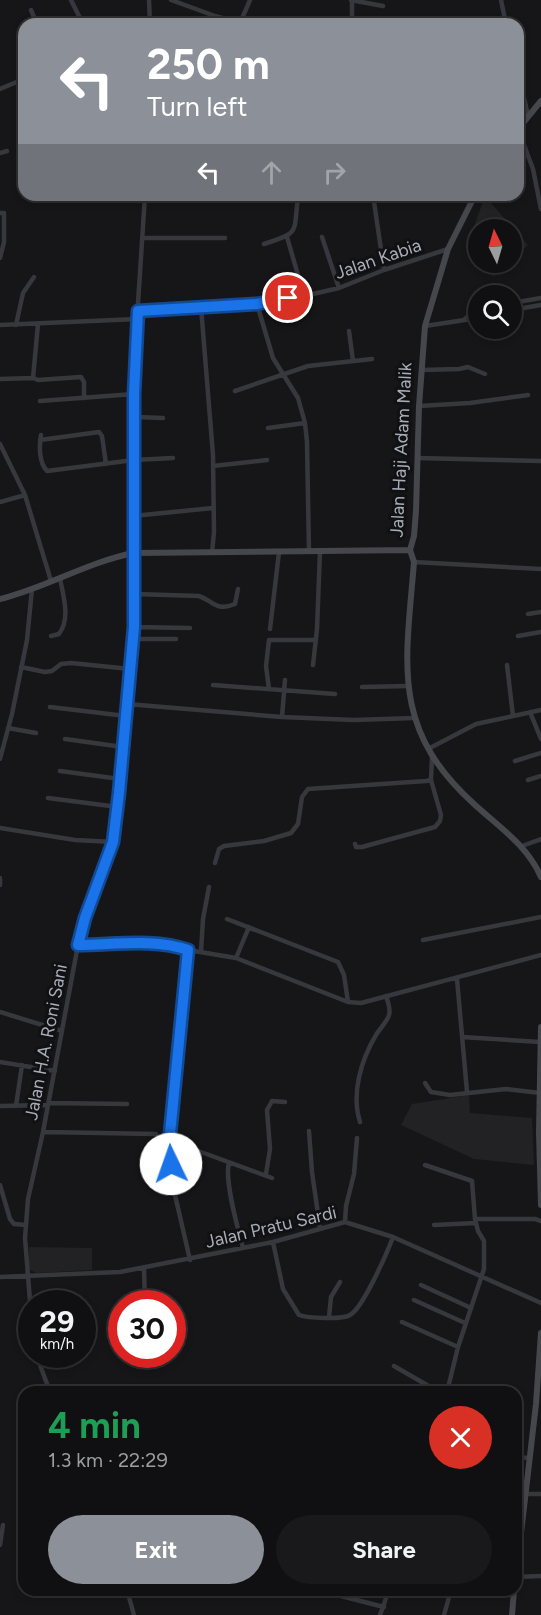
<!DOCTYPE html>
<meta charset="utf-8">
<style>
:root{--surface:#101012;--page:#19191b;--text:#f1f3f6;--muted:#9c9d9f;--line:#303032;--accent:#8c9099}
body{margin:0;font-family:Figtree,sans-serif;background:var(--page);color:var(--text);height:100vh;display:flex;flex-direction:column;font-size:22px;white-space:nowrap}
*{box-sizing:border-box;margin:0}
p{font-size:20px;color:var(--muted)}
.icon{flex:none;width:33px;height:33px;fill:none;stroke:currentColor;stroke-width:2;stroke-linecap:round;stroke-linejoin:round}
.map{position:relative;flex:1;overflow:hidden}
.sheet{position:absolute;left:18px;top:1386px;width:504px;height:210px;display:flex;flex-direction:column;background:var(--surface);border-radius:18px;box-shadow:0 3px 9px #0003,0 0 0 2px var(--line)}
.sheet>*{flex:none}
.top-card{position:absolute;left:18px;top:18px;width:506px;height:183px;border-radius:18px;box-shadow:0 3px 9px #0003,0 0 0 2px var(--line);background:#8c9099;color:#fff;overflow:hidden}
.needle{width:39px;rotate:355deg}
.tools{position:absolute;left:468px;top:219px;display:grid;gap:12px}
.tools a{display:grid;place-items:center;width:54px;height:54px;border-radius:50%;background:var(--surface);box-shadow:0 3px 9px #0003,0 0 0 2px var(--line);font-size:30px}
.speed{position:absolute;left:18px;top:1290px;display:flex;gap:12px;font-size:30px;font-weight:700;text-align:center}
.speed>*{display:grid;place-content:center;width:78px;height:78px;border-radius:50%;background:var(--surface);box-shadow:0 3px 9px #0003,0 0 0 2px var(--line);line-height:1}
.speed small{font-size:15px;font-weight:400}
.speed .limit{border:9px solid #d22;background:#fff;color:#111}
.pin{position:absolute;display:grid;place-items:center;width:51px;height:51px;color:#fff;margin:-26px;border:3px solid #fff;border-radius:50%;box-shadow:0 2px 6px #0007}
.me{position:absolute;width:66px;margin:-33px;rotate:357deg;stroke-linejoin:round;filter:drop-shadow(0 0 4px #0008)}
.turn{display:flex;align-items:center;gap:21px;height:126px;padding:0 30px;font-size:27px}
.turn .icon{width:78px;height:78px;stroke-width:2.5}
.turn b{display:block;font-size:42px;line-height:51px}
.lanes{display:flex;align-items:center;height:57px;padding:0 30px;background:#0003;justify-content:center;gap:30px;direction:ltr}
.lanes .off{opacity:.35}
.round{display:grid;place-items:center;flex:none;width:63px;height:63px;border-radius:32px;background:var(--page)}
.summary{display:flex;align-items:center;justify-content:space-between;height:102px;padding:0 30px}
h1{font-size:36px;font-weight:700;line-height:45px;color:#1e9e55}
.primary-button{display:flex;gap:12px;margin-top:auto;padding:12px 30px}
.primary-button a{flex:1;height:69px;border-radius:36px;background:var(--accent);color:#fff;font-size:24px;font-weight:700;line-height:69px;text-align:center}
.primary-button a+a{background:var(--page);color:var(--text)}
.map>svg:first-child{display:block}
.built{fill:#222225}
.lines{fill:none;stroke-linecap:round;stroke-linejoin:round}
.street{stroke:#37383d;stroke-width:4.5}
.secondary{stroke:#45474d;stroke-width:6}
.route-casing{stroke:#114b97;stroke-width:15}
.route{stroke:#1a73e8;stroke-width:10}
.labels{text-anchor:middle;stroke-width:6;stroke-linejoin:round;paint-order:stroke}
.street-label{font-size:18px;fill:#a8adb8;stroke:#111113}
</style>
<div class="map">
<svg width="541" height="1615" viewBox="0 0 541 1615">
<rect width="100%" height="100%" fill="#161618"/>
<path class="built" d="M485,196L528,245L512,260V230H478V243L473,229Z
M487,263H509L493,277Z
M469,1095L470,1113L532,1118L534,1165L474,1159L401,1125L412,1104Z
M29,1247L92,1248V1270L36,1273L29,1269Z"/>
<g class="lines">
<path class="street" d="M71,0L83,24
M149,0L150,24
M171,0L215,16L244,24
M351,0L383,6
M501,0L506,24
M31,10L37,24
M240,23L250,0
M352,24V0
M518,72L528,115
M0,89L24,79
M20,109L24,108
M518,129L533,169L541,209
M0,153L7,151
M373,195L384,270
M0,213H4V242L0,258
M287,237L304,296
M322,237L339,288
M143,238H225
M264,244C301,232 293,234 298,198
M512,303L541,298
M257,304L273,358L298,398L305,423L307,442L309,551
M201,307L213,455L214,532L212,553
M512,310L541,305
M138,311L257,304L304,296L339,288L384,270L448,249
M464,320L469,315L478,312
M38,324L33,378L38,380L81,377L84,382V398
M0,325L137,319
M16,325L23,293L34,277
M425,326L478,318
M349,331L353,361
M421,370L459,369L468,367L485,374
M0,379L33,378
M235,391L308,366L372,359
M40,401L134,394
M419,406L470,403L528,395
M136,417L163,418
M268,428L305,423
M41,435C39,446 39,463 47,471L134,460L173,458
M40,440L99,432L102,436L106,464
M0,444L25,495L51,581
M417,458L541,461
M213,466L267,460
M0,502L25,495
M133,516L213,508
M414,562L541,569
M135,594L199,596C214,601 215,612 235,604L238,589
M528,614L541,612
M134,627L190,628
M270,629L279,552
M51,636L59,634C71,618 63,596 60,578
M518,636L541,632
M133,639H176
M313,665L317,629L320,551
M507,665L513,716
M21,667L45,672L52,671L61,664L71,663L130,669
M213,685L335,694
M362,687L408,686
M269,689L266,666L269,640H316
M127,704L282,717L354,720L414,718
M50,707L126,716
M530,712L541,739
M282,717L285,680
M8,728L36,733
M65,739L123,747
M428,749L476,724L541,710
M0,759L12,714L27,640L32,589
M515,761L541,753
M60,771L120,779
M528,780L541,776
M48,798L118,807
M0,828L75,840L113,842
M355,844L356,847H362L435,827L440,821L441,815L431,780
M522,846L541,839
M215,863L219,849L224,846L264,841L291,833L298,824L302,797L308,789L426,781L431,780L432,757
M0,878V885
M227,919L338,962L344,975L348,1002
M423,940L541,917
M78,945L149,944L176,946L188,950L236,958L348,1002L361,1003L541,955
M188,950L183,981L170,1134L172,1182L190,1260
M201,952L203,919L209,887
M236,958L249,927
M457,979L467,1092
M0,1012L62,1031
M462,1037L540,1042
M0,1062L55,1071
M425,1083L431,1092L450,1095L506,1089L540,1093
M49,1103L127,1104
M0,1106L48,1105
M16,1106L22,1065
M360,1122C351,1094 361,1060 376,1035C380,1028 387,1022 389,1015C391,1009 388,1002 386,996
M309,1131L312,1172L320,1228
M43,1132L156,1134
M170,1146L201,1152L272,1178
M229,1163C224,1180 238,1229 243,1248
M425,1165L472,1181L475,1219L478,1231L484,1241V1269L458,1347L447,1392
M266,1174L270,1149L267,1110L272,1101L285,1102
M0,1185L10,1219L14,1224L26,1225
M475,1219H535L541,1221
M345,1222L346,1206L354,1174L357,1138
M434,1225L476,1223
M273,1242L283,1289L299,1315C307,1318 342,1320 350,1315C363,1308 387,1253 393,1237
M144,1268L145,1304
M0,1277L120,1272L273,1242L345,1222L393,1237L541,1303
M421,1285L471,1308
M414,1300L465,1323
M329,1317L331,1297L340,1282
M402,1322L458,1347
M32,1326L25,1238L28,1199L43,1132L78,945C89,904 109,866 116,824L134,627V394L137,319L145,195
M172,1337L179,1336
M36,1354L50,1392
M394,1366L439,1392
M516,1457L529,1458
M526,1494H541
M516,1504L524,1506
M0,1545L3,1525
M516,1577L541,1576
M127,1590L134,1615
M341,1596L384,1607
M380,1615L389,1590
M444,1615L451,1590"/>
<path class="secondary" d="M518,129L541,101
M410,550L414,562C406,663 390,728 474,804C499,827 527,845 541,877
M0,599C46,588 87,562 134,553L410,550L414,536L416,511L419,406L425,326L448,249L475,195
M541,1027L539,1132L541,1205
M516,1576L536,1404L541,1333
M512,1615L514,1590"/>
</g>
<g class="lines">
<defs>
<path id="route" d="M171,1164L170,1134L188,950C154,938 113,945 78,945L85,918L113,842L119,793L134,627V394L138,311L257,304L288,298"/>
</defs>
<use href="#route" class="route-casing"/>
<use href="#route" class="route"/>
</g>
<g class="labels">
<g class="street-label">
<text transform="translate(378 259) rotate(-19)" y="6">Jalan Kabia</text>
<text transform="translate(401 450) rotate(-87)" y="6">Jalan Haji Adam Malik</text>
<text transform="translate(46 1042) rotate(-79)" y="6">Jalan H.A. Roni Sani</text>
<text transform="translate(271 1227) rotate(-13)" y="6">Jalan Pratu Sardi</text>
</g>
</g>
</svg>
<div class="tools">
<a><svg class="needle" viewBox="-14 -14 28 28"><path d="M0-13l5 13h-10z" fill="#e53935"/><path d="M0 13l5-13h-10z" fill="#9c9d9f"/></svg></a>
<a><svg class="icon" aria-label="search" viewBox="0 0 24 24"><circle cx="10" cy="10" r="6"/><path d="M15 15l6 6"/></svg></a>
</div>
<div class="speed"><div>29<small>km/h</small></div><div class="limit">30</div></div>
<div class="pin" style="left:288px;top:298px;background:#d93025"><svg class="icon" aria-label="arrive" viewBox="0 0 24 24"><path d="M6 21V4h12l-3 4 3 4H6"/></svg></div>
<svg class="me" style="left:171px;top:1164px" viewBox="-20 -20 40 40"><circle r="19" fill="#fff"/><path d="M0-13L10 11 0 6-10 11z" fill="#1a73e8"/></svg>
<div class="top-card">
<div class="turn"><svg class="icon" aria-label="left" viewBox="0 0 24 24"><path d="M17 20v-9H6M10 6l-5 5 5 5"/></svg><div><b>250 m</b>Turn left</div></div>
<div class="lanes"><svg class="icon" aria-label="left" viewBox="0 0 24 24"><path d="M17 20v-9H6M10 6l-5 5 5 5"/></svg><svg class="icon off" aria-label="ahead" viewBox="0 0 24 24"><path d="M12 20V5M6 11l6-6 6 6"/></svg><svg class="icon off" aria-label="right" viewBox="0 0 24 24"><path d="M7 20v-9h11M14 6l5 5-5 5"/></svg></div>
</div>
<section class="sheet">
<div class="summary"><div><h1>4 min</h1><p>1.3 km · 22:29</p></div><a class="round" style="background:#d93025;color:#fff"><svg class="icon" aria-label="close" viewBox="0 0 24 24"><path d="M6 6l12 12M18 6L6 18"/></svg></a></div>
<div class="primary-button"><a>Exit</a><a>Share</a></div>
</section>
</div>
